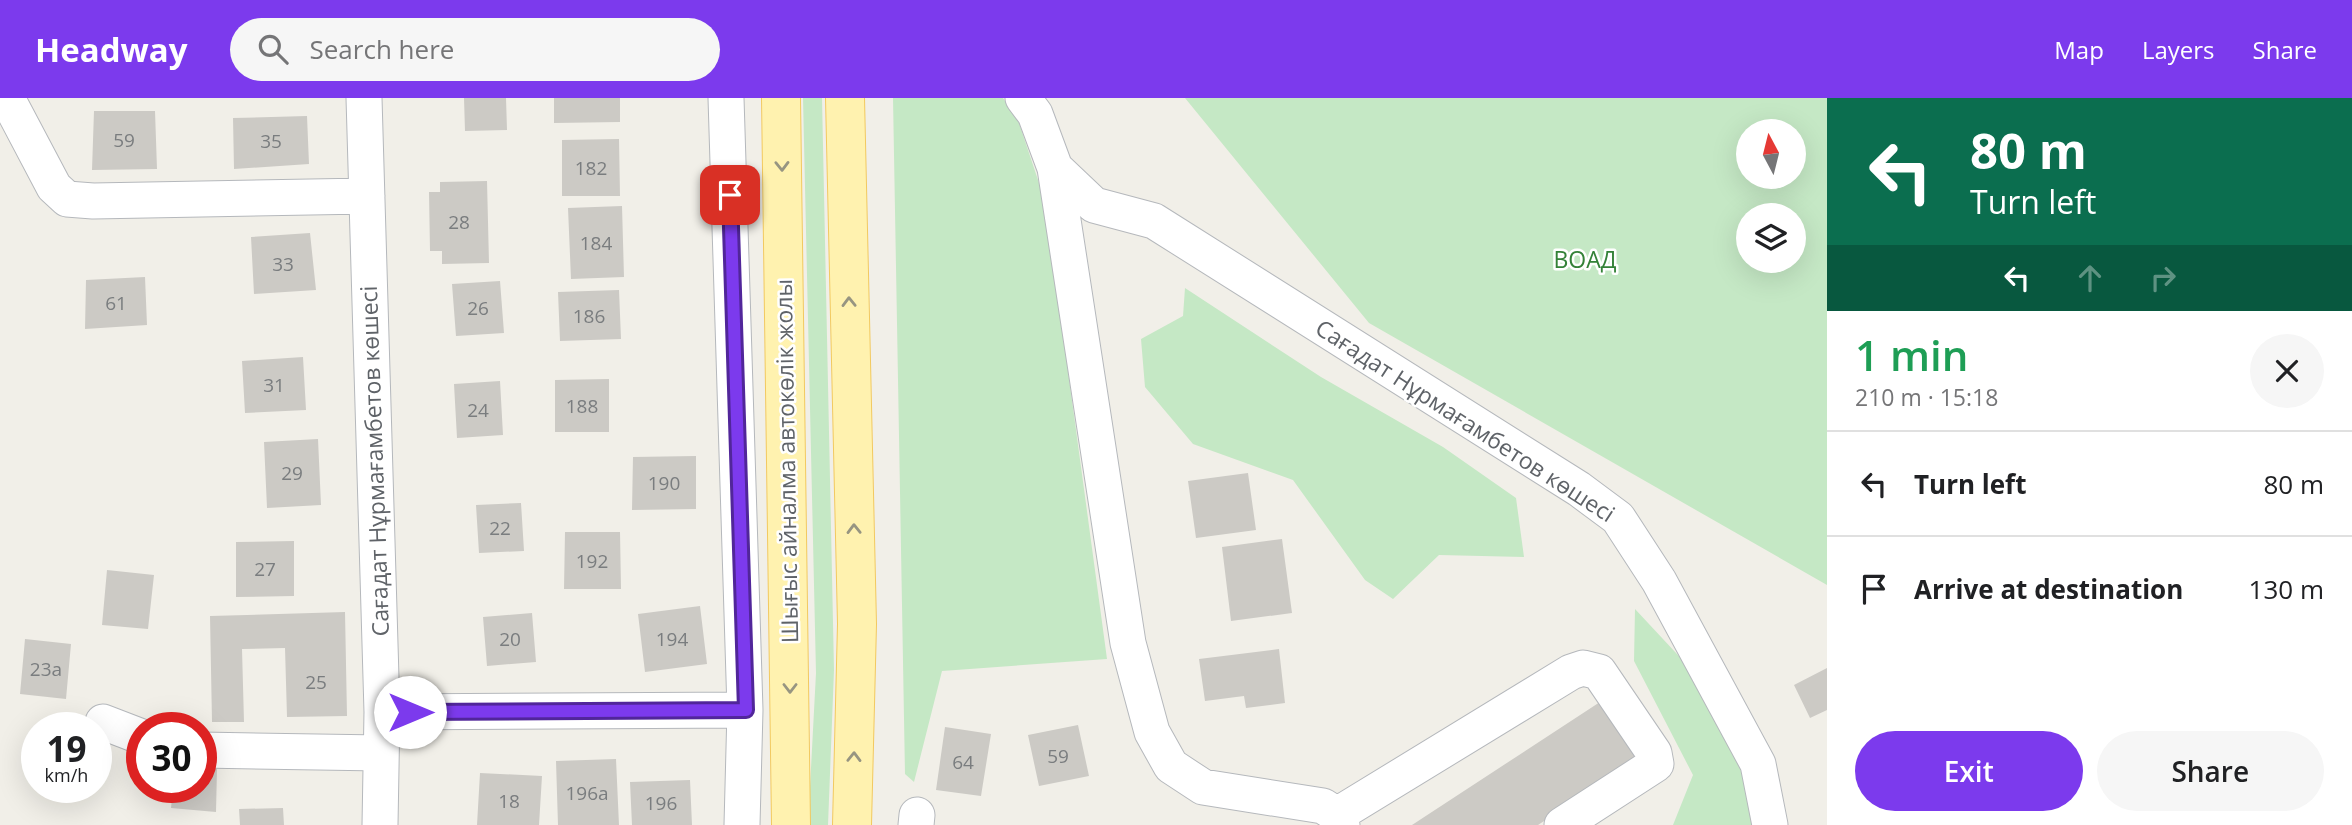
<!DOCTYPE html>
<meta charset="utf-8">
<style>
:root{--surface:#fff;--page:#f6f6f6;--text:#202124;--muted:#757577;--line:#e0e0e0;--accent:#7c3aed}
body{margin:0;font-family:"Open Sans",sans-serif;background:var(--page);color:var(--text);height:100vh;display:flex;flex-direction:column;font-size:26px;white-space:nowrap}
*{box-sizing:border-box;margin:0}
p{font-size:23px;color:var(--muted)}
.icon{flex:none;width:38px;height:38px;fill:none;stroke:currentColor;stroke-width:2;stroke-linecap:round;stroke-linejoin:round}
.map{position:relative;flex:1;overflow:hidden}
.details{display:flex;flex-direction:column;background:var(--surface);width:525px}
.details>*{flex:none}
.banner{background:#0b6e4f;color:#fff;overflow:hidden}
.needle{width:46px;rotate:353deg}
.controls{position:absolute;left:1736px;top:21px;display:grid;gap:14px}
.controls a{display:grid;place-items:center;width:70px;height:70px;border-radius:50%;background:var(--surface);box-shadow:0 7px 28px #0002;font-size:35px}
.speed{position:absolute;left:21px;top:614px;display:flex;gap:14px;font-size:35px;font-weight:700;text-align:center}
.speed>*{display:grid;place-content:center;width:91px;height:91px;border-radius:50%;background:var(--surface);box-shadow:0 7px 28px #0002;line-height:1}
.speed small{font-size:18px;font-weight:400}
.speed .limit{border:10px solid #d22;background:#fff;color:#111}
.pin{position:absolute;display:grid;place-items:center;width:60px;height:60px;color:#fff;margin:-30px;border-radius:14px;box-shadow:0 4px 10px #0006}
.me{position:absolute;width:77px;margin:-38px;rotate:90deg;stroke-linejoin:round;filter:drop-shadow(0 0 5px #0008)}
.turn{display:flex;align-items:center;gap:24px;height:147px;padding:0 28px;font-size:32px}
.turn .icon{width:91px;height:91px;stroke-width:2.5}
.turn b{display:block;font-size:49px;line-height:60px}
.lanes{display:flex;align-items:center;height:66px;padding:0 28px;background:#0003;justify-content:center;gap:35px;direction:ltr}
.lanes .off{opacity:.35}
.round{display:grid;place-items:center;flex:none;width:74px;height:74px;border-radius:37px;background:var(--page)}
.headline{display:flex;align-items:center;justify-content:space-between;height:119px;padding:0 28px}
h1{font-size:42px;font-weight:600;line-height:52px;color:#1e9e55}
.action{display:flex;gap:14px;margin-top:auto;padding:14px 28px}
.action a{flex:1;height:80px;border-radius:42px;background:var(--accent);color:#fff;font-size:28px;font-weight:600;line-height:80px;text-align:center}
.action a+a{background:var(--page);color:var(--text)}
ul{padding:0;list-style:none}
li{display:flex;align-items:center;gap:21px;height:105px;padding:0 28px;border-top:2px solid var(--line)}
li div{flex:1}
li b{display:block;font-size:26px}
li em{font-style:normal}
header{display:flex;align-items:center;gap:42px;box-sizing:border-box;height:98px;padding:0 35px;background:var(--accent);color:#fff}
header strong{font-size:33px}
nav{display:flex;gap:38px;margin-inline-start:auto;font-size:24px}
.search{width:490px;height:63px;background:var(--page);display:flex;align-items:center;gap:18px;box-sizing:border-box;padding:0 24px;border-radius:38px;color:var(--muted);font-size:26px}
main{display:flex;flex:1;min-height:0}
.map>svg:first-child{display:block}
.green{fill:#c5e8c5;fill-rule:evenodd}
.building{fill:#cccac5}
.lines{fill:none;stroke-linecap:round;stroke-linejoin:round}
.minor-casing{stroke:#b5b8bc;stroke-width:37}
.major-casing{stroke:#f2c960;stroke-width:40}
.minor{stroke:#fff;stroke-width:35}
.major{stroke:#fff2af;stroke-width:38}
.oneway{stroke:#979581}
.route-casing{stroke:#51269a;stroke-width:18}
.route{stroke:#7c3aed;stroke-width:12}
.labels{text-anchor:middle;stroke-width:5;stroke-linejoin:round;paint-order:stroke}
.number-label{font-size:19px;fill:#7a7d7f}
.park-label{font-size:23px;fill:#348238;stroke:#fff}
.street-label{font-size:23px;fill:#5f6368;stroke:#fff}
</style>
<header>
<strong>Headway</strong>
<div class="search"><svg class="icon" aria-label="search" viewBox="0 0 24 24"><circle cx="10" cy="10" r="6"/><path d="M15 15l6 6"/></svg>Search here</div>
<nav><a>Map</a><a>Layers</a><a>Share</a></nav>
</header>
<main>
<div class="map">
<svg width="1827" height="727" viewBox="0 0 1827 727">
<rect width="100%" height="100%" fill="#f1efe8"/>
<path class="green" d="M803,0H822L834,572L828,727H808L816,575Z
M893,0H1003L1018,22L1045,103L1107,561L942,573L914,684L905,676Z
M1185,0H1827V487L1369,225ZM1748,33H1794V79H1748ZM1748,117H1794V163H1748Z
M1185,190L1321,279L1443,349L1516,400L1524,459L1439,457L1393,501L1365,482L1293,382L1193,346L1145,289L1141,241L1183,218Z
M1635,511L1704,585L1754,675L1762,727H1673L1693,677L1634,563Z"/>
<path class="building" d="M464,0H506L507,32L465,33Z
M554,0H620V24L554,25Z
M94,13H155L157,71L92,72Z
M307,18L309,66L234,71L233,20Z
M619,41L620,98H562V42Z
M487,83L489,165L442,166V153H430L429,94H440V84Z
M622,108L624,179L571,181L568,110Z
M310,135L316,192L254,196L251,139Z
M145,179L147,227L85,231L86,182Z
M500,183L504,235L456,238L452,186Z
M619,192L621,241L560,243L558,194Z
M303,259L306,312L245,315L242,263Z
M609,281V334H555V282Z
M500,283L503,337L457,340L454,286Z
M318,341L321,407L267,410L264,344Z
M696,358V411L632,412L633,359Z
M1248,375L1256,432L1196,440L1188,383Z
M521,405L524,453L479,455L476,407Z
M565,434H620L621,491H564Z
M1282,441L1292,515L1231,523L1222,449Z
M294,443V498L236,499V444Z
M107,472L154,477L148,531L102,527Z
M700,508L707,566L645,574L638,516Z
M345,514L347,618L287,619L285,550L242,551L244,624H212L210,518Z
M532,515L536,564L487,568L483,519Z
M25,541L71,546L66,601L20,596Z
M1279,551L1285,605L1246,610L1244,598L1205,603L1199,561Z
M1827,570V612L1810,620L1794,587Z
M1600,604L1638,661L1538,727H1412Z
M1078,627L1089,678L1039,688L1028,637Z
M945,629L991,636L981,698L936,692Z
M616,661L619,727H558L556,663Z
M201,670L217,671L216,714L171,710L173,690H201Z
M480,675L542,678L539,727H477Z
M690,682L692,727H632L630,684Z
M283,710L284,727H240L239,711Z"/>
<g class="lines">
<defs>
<path id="minor" d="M7,0L54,89L67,101L93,103L367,98
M364,0L382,614L380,727
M726,0L745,612L742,727
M1023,0L1035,16L1055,70L1128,545L1152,634L1171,668L1203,689L1323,708L1337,717L1342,727
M1055,70L1094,107L1154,123L1579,391L1618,420L1659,483L1758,666L1770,727
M382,614L745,612
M103,624L142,639
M201,652L381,655
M1337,717L1571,574L1583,570L1599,574L1654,655L1656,666L1562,727
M916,727L917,717"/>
<path id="major" d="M781,0L791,727
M845,0L857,526L852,727"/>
</defs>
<use href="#minor" class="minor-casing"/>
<use href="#major" class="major-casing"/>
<use href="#minor" class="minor"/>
<use href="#major" class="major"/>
</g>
<defs><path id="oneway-chevron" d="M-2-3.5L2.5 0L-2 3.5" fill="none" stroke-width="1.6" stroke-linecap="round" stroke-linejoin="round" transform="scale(1.75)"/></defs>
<g class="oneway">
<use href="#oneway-chevron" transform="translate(782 68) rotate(89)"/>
<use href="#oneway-chevron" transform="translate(849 204) rotate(-91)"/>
<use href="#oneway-chevron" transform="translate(854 431) rotate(-91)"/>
<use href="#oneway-chevron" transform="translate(790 590) rotate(90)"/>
<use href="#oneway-chevron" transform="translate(854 659) rotate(-89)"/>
</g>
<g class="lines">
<defs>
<path id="route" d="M410,614L746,612L730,97"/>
</defs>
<use href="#route" class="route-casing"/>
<use href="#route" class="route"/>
</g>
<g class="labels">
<g class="number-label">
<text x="124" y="49">59</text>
<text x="271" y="50">35</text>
<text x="591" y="77">182</text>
<text x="459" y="131">28</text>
<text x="596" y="152">184</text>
<text x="283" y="173">33</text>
<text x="116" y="212">61</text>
<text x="478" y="217">26</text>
<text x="589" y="225">186</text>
<text x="274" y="294">31</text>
<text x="582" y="315">188</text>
<text x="478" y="319">24</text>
<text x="292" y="382">29</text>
<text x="664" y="392">190</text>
<text x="500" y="437">22</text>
<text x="592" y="470">192</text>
<text x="265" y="478">27</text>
<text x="510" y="548">20</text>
<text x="672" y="548">194</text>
<text x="46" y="578">23а</text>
<text x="316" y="591">25</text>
<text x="1058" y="665">59</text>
<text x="963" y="671">64</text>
<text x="587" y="702">196а</text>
<text x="509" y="710">18</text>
<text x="661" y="712">196</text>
</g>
<g class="park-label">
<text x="1585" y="170">ВОАД</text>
</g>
<g class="street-label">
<text transform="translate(1465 323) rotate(33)" y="8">Сағадат Нұрмағамбетов көшесі</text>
<text transform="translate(375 363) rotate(-92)" y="8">Сағадат Нұрмағамбетов көшесі</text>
<text transform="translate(787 363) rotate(-91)" y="8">Шығыс айналма автокөлік жолы</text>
</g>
</g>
</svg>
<div class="controls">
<a><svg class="needle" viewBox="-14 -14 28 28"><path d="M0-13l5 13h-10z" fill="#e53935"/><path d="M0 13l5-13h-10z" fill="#757577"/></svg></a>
<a><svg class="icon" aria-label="layers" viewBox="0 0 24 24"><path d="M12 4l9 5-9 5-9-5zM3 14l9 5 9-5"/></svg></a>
</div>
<div class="speed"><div>19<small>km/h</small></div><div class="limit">30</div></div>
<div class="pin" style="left:730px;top:97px;background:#d93025"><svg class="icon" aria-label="arrive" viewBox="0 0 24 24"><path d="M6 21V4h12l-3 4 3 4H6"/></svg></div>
<svg class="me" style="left:410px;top:614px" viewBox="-20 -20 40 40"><circle r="19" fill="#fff"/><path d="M0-13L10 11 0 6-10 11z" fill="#7c3aed"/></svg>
</div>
<section class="details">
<div class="banner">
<div class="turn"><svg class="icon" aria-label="left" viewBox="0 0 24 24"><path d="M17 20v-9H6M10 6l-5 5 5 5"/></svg><div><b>80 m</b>Turn left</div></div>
<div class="lanes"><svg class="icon" aria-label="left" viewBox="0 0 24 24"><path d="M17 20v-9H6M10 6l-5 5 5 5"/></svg><svg class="icon off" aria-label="ahead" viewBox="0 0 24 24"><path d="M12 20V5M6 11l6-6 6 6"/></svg><svg class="icon off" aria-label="right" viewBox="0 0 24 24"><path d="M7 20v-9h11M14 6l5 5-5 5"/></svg></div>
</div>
<div class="headline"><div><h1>1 min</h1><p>210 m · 15:18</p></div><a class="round"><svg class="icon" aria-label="close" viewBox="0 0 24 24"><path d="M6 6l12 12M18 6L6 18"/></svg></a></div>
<ul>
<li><svg class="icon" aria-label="left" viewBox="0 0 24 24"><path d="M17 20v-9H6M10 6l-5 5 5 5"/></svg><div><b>Turn left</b></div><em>80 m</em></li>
<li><svg class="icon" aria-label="arrive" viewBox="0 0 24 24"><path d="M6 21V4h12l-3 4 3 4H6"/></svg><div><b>Arrive at destination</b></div><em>130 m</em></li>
</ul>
<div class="action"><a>Exit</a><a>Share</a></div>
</section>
</main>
